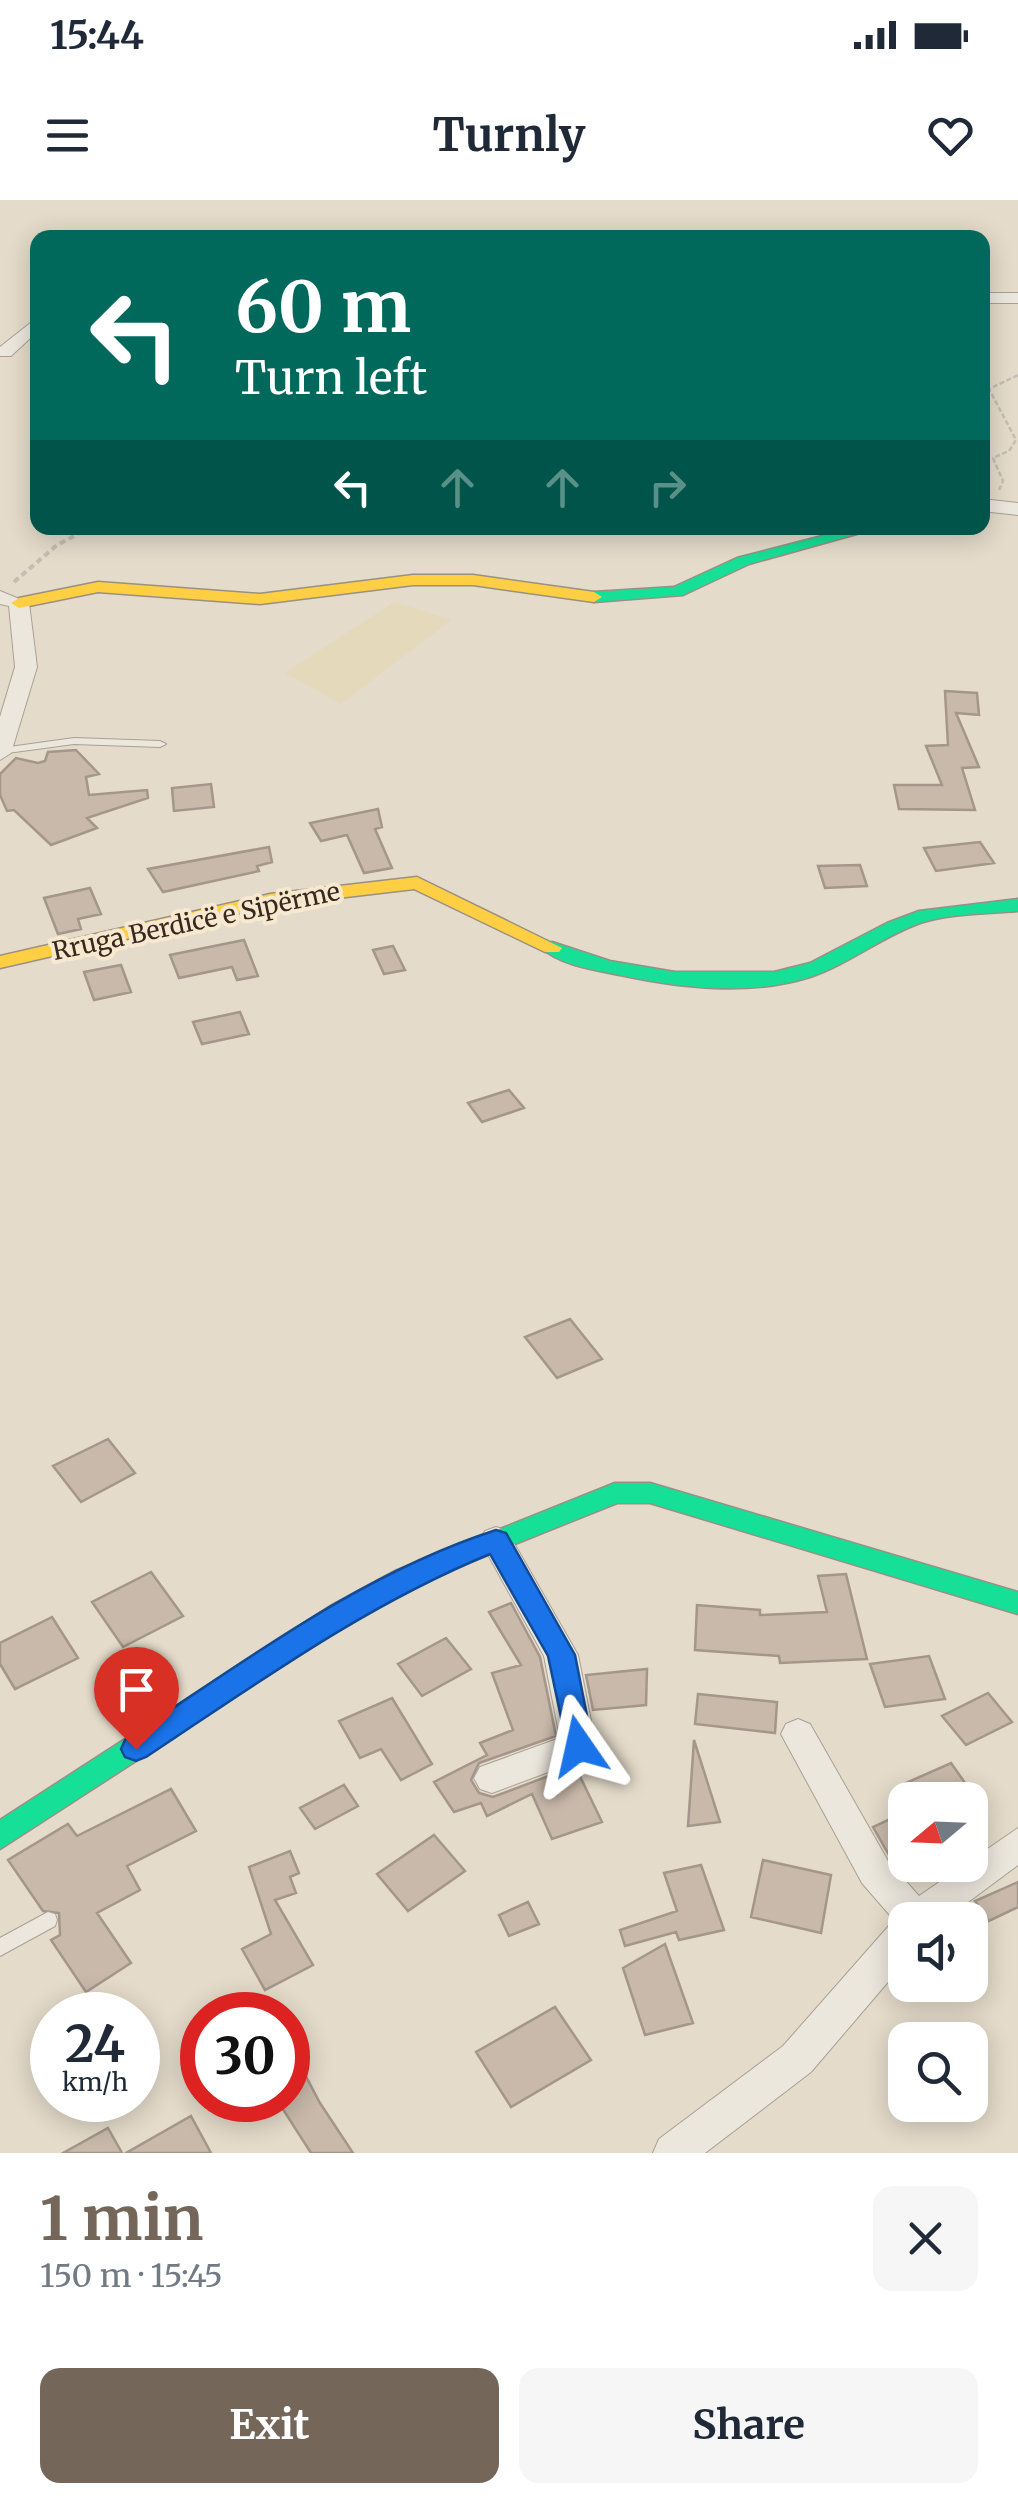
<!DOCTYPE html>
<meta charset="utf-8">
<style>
:root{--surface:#fff;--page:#f6f6f7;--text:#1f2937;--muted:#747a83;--accent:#74675a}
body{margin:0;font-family:Merriweather,serif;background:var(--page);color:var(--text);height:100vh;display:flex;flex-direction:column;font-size:38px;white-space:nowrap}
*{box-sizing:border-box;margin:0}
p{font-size:32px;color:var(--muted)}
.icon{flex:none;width:55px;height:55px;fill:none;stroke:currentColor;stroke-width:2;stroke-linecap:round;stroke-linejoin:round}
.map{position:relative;height:1953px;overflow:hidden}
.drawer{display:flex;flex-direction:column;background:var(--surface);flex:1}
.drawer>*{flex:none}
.banner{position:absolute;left:30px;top:30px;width:960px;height:305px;border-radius:20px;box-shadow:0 5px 25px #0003;background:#00695c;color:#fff;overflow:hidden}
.needle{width:65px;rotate:251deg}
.tools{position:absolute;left:888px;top:1582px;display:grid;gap:20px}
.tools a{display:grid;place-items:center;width:100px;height:100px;border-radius:20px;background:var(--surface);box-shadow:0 5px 25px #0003;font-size:50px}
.speed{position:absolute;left:30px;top:1792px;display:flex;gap:20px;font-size:50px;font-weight:700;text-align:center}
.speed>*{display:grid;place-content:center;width:130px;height:130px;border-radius:50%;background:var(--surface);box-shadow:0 5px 25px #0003;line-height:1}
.speed small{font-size:25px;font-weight:400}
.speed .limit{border:15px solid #d22;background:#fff;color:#111}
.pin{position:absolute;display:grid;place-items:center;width:85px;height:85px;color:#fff;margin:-102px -42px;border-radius:50% 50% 50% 0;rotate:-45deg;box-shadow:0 0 10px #0007}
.pin .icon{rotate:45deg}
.me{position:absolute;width:110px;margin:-55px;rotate:349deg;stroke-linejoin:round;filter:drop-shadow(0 0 8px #0008)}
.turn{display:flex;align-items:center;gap:35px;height:210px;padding:0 40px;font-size:45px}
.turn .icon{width:130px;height:130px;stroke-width:2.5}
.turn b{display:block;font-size:70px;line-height:85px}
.lanes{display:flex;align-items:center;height:95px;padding:0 40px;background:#0003;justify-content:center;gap:50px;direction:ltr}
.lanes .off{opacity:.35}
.round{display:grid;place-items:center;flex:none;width:105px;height:105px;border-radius:20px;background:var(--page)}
.headline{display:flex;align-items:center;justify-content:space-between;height:170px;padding:0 40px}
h1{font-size:60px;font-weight:700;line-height:75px;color:var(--accent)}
.button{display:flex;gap:20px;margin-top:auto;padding:20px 40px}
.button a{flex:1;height:115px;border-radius:20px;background:var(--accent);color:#fff;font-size:40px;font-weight:700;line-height:115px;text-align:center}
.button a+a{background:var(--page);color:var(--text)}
.status{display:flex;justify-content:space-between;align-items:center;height:70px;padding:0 50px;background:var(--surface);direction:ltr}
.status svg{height:28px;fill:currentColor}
header{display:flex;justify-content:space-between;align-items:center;height:130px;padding:0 40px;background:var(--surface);font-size:45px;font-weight:700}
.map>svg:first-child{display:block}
.farmland{fill:#e5d9bb}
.building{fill:#c8b9ab;stroke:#a4968a;stroke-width:2.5}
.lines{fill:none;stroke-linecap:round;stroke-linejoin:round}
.lane-casing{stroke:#a9a094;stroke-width:2}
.street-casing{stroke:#a9a094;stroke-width:2}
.fast-casing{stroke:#999084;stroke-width:3}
.slow-casing{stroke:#999084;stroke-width:3}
.path-far1{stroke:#c5bdb4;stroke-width:2.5;stroke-dasharray:5 2.5;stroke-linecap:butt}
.path{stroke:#c5bdb4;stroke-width:4;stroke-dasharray:6 4;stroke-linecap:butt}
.lane{fill:#ece7dd;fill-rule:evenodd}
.street{fill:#ece7dd;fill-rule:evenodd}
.fast{fill:#16e098;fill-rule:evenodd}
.slow{fill:#ffcf43;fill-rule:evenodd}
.route{fill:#1a73e8;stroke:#114b97;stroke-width:2.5}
.labels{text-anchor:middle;stroke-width:8;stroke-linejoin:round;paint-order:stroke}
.street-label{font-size:25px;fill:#38281d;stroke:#f7e9d0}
</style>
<div class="status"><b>15:44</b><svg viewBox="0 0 49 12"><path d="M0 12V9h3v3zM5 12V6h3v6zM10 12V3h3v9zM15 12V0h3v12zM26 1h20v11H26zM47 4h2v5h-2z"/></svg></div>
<header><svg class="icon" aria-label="menu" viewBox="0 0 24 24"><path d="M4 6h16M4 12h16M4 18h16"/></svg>Turnly<svg class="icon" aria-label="heart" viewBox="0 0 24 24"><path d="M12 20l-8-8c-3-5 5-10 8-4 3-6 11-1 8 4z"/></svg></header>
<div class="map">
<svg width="1018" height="1953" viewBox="0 0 1018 1953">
<rect width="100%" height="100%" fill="#e4dbca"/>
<path class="farmland" d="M394,402L451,420L341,504L285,473Z"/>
<path class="building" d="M945,491L977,493L979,515L956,513L979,567L962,568L975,610L899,609L894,585H942L926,546L948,545Z
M76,550L99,574L86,577L89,595L147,590L148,598L87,618L97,628L51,645L14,610L7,611L0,595V574L16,558L38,563L45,561L48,552Z
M211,584L214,607L174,611L172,588Z
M378,609L382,627L375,629L392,668L364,673L347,635L321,641L310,623Z
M980,642L994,663L936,671L924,648Z
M269,647L272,662L257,666L259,671L163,692L148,669Z
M860,665L867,686L825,688L818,666Z
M90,688L101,714L78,719L81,729L58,734L44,698Z
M244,740L258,776L237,780L232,767L179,778L170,755Z
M393,746L405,770L384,774L373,750Z
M121,765L131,792L94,800L84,772Z
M240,812L249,834L202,844L193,822Z
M509,890L524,908L482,922L468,903Z
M570,1119L602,1159L557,1178L525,1137Z
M108,1239L135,1273L81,1302L53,1266Z
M151,1372L183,1416L123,1447L92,1402Z
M846,1374L867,1459L780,1463L779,1456L695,1450L697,1405L760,1410V1415L827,1412L818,1376Z
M511,1403L540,1457L556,1536L479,1563L471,1580L479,1593L493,1597L575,1566L602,1622L552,1639L532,1594L487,1616L481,1603L454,1612L434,1582L487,1555L480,1543L513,1530L492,1473L521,1465L489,1412Z
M52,1417L78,1458L15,1489L0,1464V1443Z
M446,1438L471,1469L422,1496L398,1464Z
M929,1456L945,1499L885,1507L870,1464Z
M647,1469L646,1505L593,1510L586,1475Z
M988,1493L1012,1522L966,1545L942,1516Z
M698,1494L777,1502L775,1533L695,1524Z
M392,1498L432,1564L401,1580L381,1549L360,1558L339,1521Z
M694,1540L720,1622L688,1626Z
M951,1563L977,1600H918L906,1583Z
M344,1585L358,1606L315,1629L300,1608Z
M171,1589L196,1631L127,1666L140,1690L97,1713L131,1763L86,1792L51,1740L60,1735L59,1713L43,1711L8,1660L68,1624L77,1636Z
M905,1612V1648L889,1655L873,1627Z
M434,1635L465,1671L408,1711L377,1674Z
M290,1651L299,1673L290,1677L296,1693L275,1700L313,1765L265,1790L242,1749L271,1734L249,1667Z
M763,1660L831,1675L821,1733L751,1717Z
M701,1665L724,1730L679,1740L676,1732L625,1746L620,1730L677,1711L664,1673Z
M1018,1682V1707L989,1721L975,1701Z
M528,1702L539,1724L509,1736L499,1715Z
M665,1744L693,1823L645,1835L623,1768Z
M555,1807L591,1860L511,1907L476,1852Z
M301,1867L320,1903L353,1953H311L277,1900H288V1875Z
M191,1916L211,1953H126Z
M108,1928L122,1953H63Z"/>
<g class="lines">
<defs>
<path id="lane" d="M74,538L160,541L166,544L160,547L74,544L0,554V548H2Z
M48,1712L55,1714L57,1720L55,1726L0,1756V1738Z"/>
<path id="street" d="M982,93H1018V103H982Z
M38,117V131L11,156H0V147Z
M982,299L1018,303V315L982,311Z
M0,391L29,403L37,467L11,553L0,560V517L15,467L9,406L0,404Z
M496,1327L507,1331L578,1455L596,1546L591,1556L492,1593L480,1589L474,1578L480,1567L560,1538L544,1456L480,1340L485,1331Z
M798,1519L810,1524L888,1661L919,1696L1018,1628V1665L944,1720H905V1762L811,1872L705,1953H653L659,1939L783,1846L894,1720L862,1683L781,1534L786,1524Z"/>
<path id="fast" d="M853,328H878L749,364L683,395L594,402L586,397L594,392L674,387L737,358Z
M1018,699V711C986,714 951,713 920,723C881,737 849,764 810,777C750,796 681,788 620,775C596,770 559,765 542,748L552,742L610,761L675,772H774L810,763L887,723L919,711Z
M615,1283H650L1018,1392V1414L650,1303H617L413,1385L352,1421L0,1649V1620L332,1405L395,1371Z"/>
<path id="slow" d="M413,375H473L594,392L602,397L594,402L473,385H413L260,404L98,392L19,408L11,403L19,398L98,382L260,394Z
M417,677L562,748L559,752H545L414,689L270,706L0,768V756L270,694Z"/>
</defs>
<use href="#lane" class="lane-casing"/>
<use href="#street" class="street-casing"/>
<use href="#fast" class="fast-casing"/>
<use href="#slow" class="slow-casing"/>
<path class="path-far1" d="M999,290L1003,281L993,258L1009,251L1016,240L989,189L1018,175"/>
<path class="path" d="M14,382L57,345L89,328"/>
<use href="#lane" class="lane"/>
<use href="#street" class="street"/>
<use href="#fast" class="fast"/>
<use href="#slow" class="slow"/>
</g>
<path class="route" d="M496,1330L506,1333L575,1455L593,1546L589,1555L579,1558L569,1555L548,1456L490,1354C364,1406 259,1482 146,1557L136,1561L125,1557L121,1549L125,1540C244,1462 360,1374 496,1330Z"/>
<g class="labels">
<g class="street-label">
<text transform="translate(196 721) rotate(-12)" y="9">Rruga Berdicë e Sipërme</text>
</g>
</g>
</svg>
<div class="tools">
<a><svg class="needle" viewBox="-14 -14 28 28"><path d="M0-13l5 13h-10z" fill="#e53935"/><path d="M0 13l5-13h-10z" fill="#747a83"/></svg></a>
<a><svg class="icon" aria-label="sound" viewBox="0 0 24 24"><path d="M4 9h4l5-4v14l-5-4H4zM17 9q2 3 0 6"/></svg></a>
<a><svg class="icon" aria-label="search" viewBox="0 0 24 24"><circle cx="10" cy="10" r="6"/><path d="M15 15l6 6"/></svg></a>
</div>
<div class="speed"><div>24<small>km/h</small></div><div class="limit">30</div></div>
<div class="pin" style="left:136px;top:1549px;background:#d93025"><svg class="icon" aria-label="arrive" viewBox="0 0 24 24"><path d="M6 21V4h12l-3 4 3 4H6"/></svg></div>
<svg class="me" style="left:579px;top:1546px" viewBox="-20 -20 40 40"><path d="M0-17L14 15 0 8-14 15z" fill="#1a73e8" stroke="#fff" stroke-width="4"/></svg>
<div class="banner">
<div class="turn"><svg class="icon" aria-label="left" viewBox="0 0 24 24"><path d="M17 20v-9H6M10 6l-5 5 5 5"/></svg><div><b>60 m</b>Turn left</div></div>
<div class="lanes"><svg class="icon" aria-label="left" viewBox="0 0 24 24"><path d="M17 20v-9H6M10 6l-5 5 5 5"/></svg><svg class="icon off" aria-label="ahead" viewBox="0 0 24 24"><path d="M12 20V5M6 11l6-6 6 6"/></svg><svg class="icon off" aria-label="ahead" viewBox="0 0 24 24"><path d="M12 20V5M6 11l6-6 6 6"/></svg><svg class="icon off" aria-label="right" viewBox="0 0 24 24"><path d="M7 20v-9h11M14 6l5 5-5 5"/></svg></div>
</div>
</div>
<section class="drawer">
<div class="headline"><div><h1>1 min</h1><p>150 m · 15:45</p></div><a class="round"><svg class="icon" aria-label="close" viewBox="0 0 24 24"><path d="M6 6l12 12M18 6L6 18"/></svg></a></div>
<div class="button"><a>Exit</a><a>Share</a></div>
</section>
